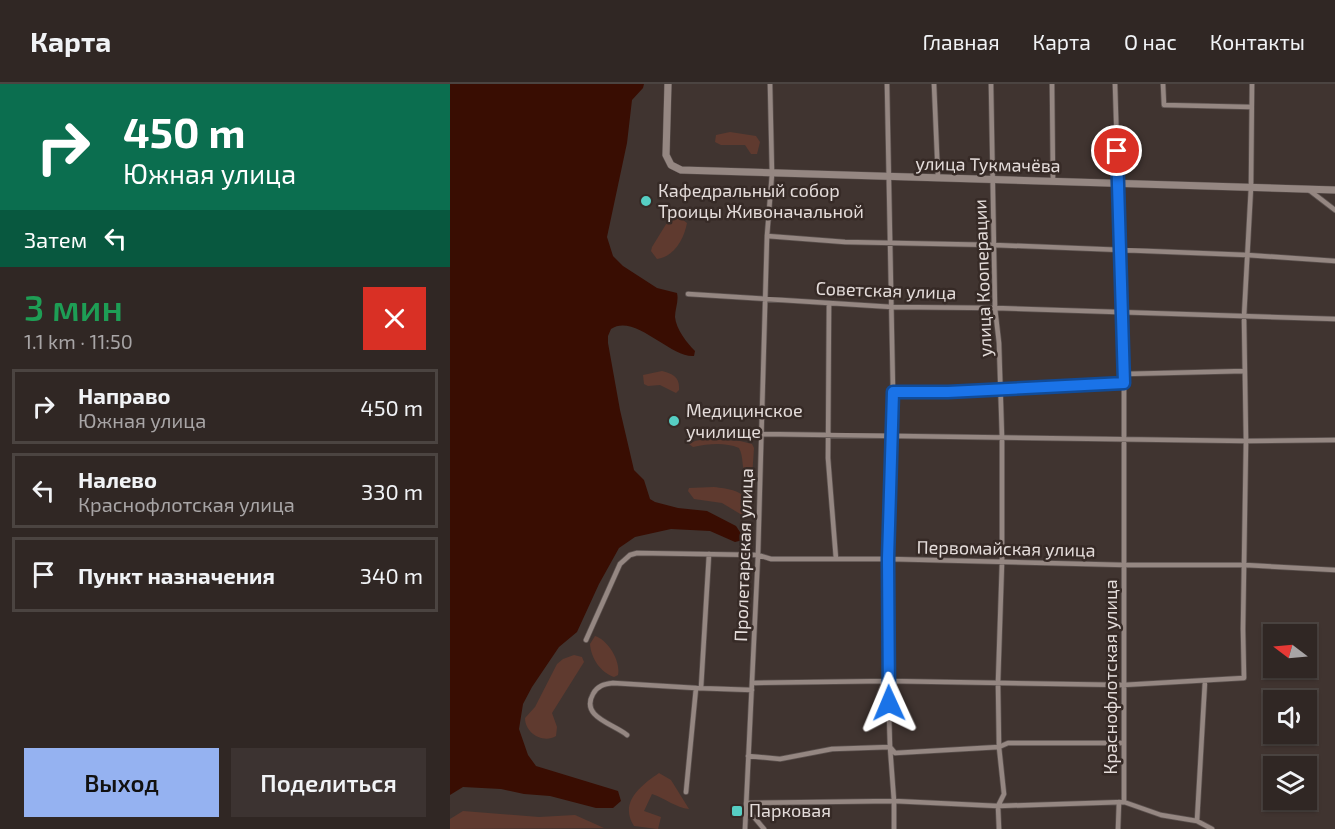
<!DOCTYPE html>
<html lang="ru">
<meta charset="utf-8">
<style>
:root{--surface:#302724;--page:#3c3331;--text:#f1f3f6;--muted:#a8a5a6;--line:#4b4441;--accent:#95b2f1}
body{margin:0;font-family:"Exo 2",sans-serif;background:var(--page);color:var(--text);height:100vh;display:flex;flex-direction:column;font-size:22px;white-space:nowrap}
*{box-sizing:border-box;margin:0}
p{font-size:20px;color:var(--muted)}
.icon{flex:none;width:33px;height:33px;fill:none;stroke:currentColor;stroke-width:2;stroke-linecap:round;stroke-linejoin:round}
.map{position:relative;flex:1;overflow:hidden}
.sheet{display:flex;flex-direction:column;background:var(--surface);width:450px}
.sheet>*{flex:none}
.hud{background:#0b6e4f;color:#fff;overflow:hidden}
.needle{width:39px;rotate:286deg}
.tools{position:absolute;left:813px;top:540px;display:grid;gap:12px}
.tools a{display:grid;place-items:center;width:54px;height:54px;border-radius:0px;background:var(--surface);box-shadow:0 2px 4px #0004,0 0 0 2px var(--line);font-size:30px}
.pin{position:absolute;display:grid;place-items:center;width:51px;height:51px;color:#fff;margin:-26px;border:3px solid #fff;border-radius:50%;box-shadow:0 2px 6px #0007}
.me{position:absolute;width:66px;margin:-33px;rotate:359deg;stroke-linejoin:round;filter:drop-shadow(0 0 4px #0008)}
.turn{display:flex;align-items:center;gap:21px;height:126px;padding:0 24px;font-size:27px}
.turn .icon{width:78px;height:78px;stroke-width:2.5}
.turn b{display:block;font-size:42px;line-height:51px}
.then{display:flex;align-items:center;height:57px;padding:0 24px;background:#0003;gap:12px;font-size:22px}
.round{display:grid;place-items:center;flex:none;width:63px;height:63px;border-radius:0px;background:var(--page)}
.head{display:flex;align-items:center;justify-content:space-between;height:102px;padding:0 24px}
h1{font-size:36px;font-weight:600;line-height:45px;color:#1e9e55}
.cta{display:flex;gap:12px;margin-top:auto;padding:12px 24px}
.cta a{flex:1;height:69px;border-radius:0px;background:var(--accent);color:#111;font-size:24px;font-weight:600;line-height:69px;text-align:center}
.cta a+a{background:var(--page);color:var(--text)}
ul{padding:0;list-style:none}
li{display:flex;align-items:center;gap:18px;height:75px;margin:0 12px 9px;padding:0 12px;border:3px solid var(--line);border-radius:0px}
li div{flex:1}
li b{display:block;font-size:22px}
li em{font-style:normal}
header{display:flex;align-items:center;gap:36px;box-sizing:border-box;height:84px;padding:0 30px;background:var(--surface);border-bottom:2px solid var(--line)}
header strong{font-size:28px}
nav{display:flex;gap:33px;margin-inline-start:auto;font-size:21px}
main{display:flex;flex:1;min-height:0}
.map>svg:first-child{display:block}
.green{fill:#5f3a2f}
.water{fill:#390d02}
.lines{fill:none;stroke-linecap:round;stroke-linejoin:round}
.street-casing{stroke:#5b514e;stroke-width:6}
.secondary-casing{stroke:#5b514e;stroke-width:8}
.street{stroke:#958782;stroke-width:4.5}
.secondary{stroke:#958782;stroke-width:7}
.route-casing{stroke:#114b97;stroke-width:15}
.route{stroke:#1a73e8;stroke-width:10}
.poi-dot{fill:#56cec3;stroke:#362a26;stroke-width:2}
.labels{text-anchor:middle;stroke-width:5;stroke-linejoin:round;paint-order:stroke}
.street-label{font-size:18px;fill:#e4dcda;stroke:#362a26}
.poi-label{font-size:18px;fill:#e4dcda;stroke:#362a26;text-anchor:start}
</style>
<header>
<strong>Карта</strong>
<nav><a>Главная</a><a>Карта</a><a>О нас</a><a>Контакты</a></nav>
</header>
<main>
<section class="sheet">
<div class="hud">
<div class="turn"><svg class="icon" aria-label="right" viewBox="0 0 24 24"><path d="M7 20v-9h11M14 6l5 5-5 5"/></svg><div><b>450 m</b>Южная улица</div></div>
<div class="then">Затем<svg class="icon" aria-label="left" viewBox="0 0 24 24"><path d="M17 20v-9H6M10 6l-5 5 5 5"/></svg></div>
</div>
<div class="head"><div><h1>3 мин</h1><p>1.1 km · 11:50</p></div><a class="round" style="background:#d93025;color:#fff"><svg class="icon" aria-label="close" viewBox="0 0 24 24"><path d="M6 6l12 12M18 6L6 18"/></svg></a></div>
<ul>
<li><svg class="icon" aria-label="right" viewBox="0 0 24 24"><path d="M7 20v-9h11M14 6l5 5-5 5"/></svg><div><b>Направо</b><p>Южная улица</p></div><em>450 m</em></li>
<li><svg class="icon" aria-label="left" viewBox="0 0 24 24"><path d="M17 20v-9H6M10 6l-5 5 5 5"/></svg><div><b>Налево</b><p>Краснофлотская улица</p></div><em>330 m</em></li>
<li><svg class="icon" aria-label="arrive" viewBox="0 0 24 24"><path d="M6 21V4h12l-3 4 3 4H6"/></svg><div><b>Пункт назначения</b></div><em>340 m</em></li>
</ul>
<div class="cta"><a>Выход</a><a>Поделиться</a></div>
</section>
<div class="map">
<svg width="885" height="745" viewBox="0 0 885 745">
<rect width="100%" height="100%" fill="#403430"/>
<path class="green" d="M280,48L306,52L310,58L307,70H301L295,61H271L265,58L266,51Z
M228,132L237,139C234,155 224,173 207,175L201,167L202,163L218,137Z
M212,287C223,290 230,293 229,306L226,309L210,301L198,302L194,300L193,291Z
M255,355L290,357L302,360L304,364L302,393L300,394L296,392C291,383 294,373 289,364C274,358 259,360 243,363L239,360L245,357Z
M264,403C278,405 289,405 298,417L297,429L292,431L272,419L244,415L238,407L239,404Z
M145,552C158,556 171,577 168,591L164,593C150,588 141,574 140,560Z
M124,571L132,573L134,578L102,629L107,643L106,652C93,660 75,649 75,634L85,623L107,580L113,575Z
M209,689L221,696L239,725C226,724 215,714 202,710L194,727L211,733L208,745L184,742C169,719 190,702 209,689Z
M13,727L89,733L125,731L154,744L0,745V735Z"/>
<path class="water" d="M0,0H194L193,4L182,16L177,59L157,153L163,172L173,182L207,204L227,209C229,217 225,225 225,233C226,245 237,259 245,267L244,272C220,274 185,229 161,245L158,252V259L170,326L184,386L194,396L200,415L205,418L228,424L257,427L286,442L292,451L293,456L285,458L260,447L221,445L185,453L169,464L149,500L127,548L109,563L82,603L73,620L69,645L78,671L86,682L168,707L171,717L163,724H146L100,712L74,710L51,705L13,703L0,711Z"/>
<g class="lines">
<defs>
<path id="street" d="M437,0L443,308L439,475L438,597L440,663L444,717V745
M484,0L488,94
M541,0L545,224L549,259L552,354V478L548,599L549,663L554,710L548,722L549,745
M602,0L603,97
M665,0L674,290V718
M713,0L714,21L801,23
M859,106L885,126
M317,152L395,158L544,161L797,171L885,177
M238,210L442,223L545,224L885,235
M379,219L378,374L386,475
M674,290L795,287
M443,308H498L674,299
M312,350L796,357L885,356
M136,556L170,480L180,471L187,469L308,471L321,475H439L675,481H795L885,486
M302,599L438,597L673,601L794,594L793,545L796,357L794,233L801,103L802,0
M251,604L259,470
M177,651C164,640 130,633 143,610C147,602 154,600 163,599L246,604L302,606
M298,672L330,675L382,665L440,663L445,669L549,663L558,659H674
M236,708L246,604
M296,719L444,717L548,722L674,718L711,731L747,737L762,745
M296,727L304,733L314,745
M747,737L755,597
M295,745L308,471L317,152L322,90L320,0
M668,745L669,718"/>
<path id="secondary" d="M218,0L216,71L221,81L231,86L885,106"/>
</defs>
<use href="#street" class="street-casing"/>
<use href="#secondary" class="secondary-casing"/>
<use href="#street" class="street"/>
<use href="#secondary" class="secondary"/>
</g>
<g class="lines">
<defs>
<path id="route" d="M439,619L438,475L443,308H498L674,299L667,67"/>
</defs>
<use href="#route" class="route-casing"/>
<use href="#route" class="route"/>
</g>
<g class="poi-dot">
<circle cx="196" cy="117" r="6"/>
<circle cx="224" cy="337" r="6"/>
<rect x="281" y="721" width="12" height="12" rx="3"/>
</g>
<g class="labels">
<g class="street-label">
<text transform="translate(538 81) rotate(1)" y="6">улица Тукмачёва</text>
<text transform="translate(533 194) rotate(-92)" y="6">улица Кооперации</text>
<text transform="translate(436 207) rotate(2)" y="6">Советская улица</text>
<text transform="translate(556 465) rotate(1)" y="6">Первомайская улица</text>
<text transform="translate(294 471) rotate(-88)" y="6">Пролетарская улица</text>
<text transform="translate(661 593) rotate(-90)" y="6">Краснофлотская улица</text>
</g>
<g class="poi-label">
<text x="208" y="113">Кафедральный собор<tspan x="208" dy="21">Троицы Живоначальной</tspan></text>
<text x="236" y="333">Медицинское<tspan x="236" dy="21">училище</tspan></text>
<text x="299" y="733">Парковая</text>
</g>
</g>
</svg>
<div class="tools">
<a><svg class="needle" viewBox="-14 -14 28 28"><path d="M0-13l5 13h-10z" fill="#e53935"/><path d="M0 13l5-13h-10z" fill="#a8a5a6"/></svg></a>
<a><svg class="icon" aria-label="sound" viewBox="0 0 24 24"><path d="M4 9h4l5-4v14l-5-4H4zM17 9q2 3 0 6"/></svg></a>
<a><svg class="icon" aria-label="layers" viewBox="0 0 24 24"><path d="M12 4l9 5-9 5-9-5zM3 14l9 5 9-5"/></svg></a>
</div>
<div class="pin" style="left:667px;top:67px;background:#d93025"><svg class="icon" aria-label="arrive" viewBox="0 0 24 24"><path d="M6 21V4h12l-3 4 3 4H6"/></svg></div>
<svg class="me" style="left:439px;top:619px" viewBox="-20 -20 40 40"><path d="M0-17L14 15 0 8-14 15z" fill="#1a73e8" stroke="#fff" stroke-width="4"/></svg>
</div>
</main>
